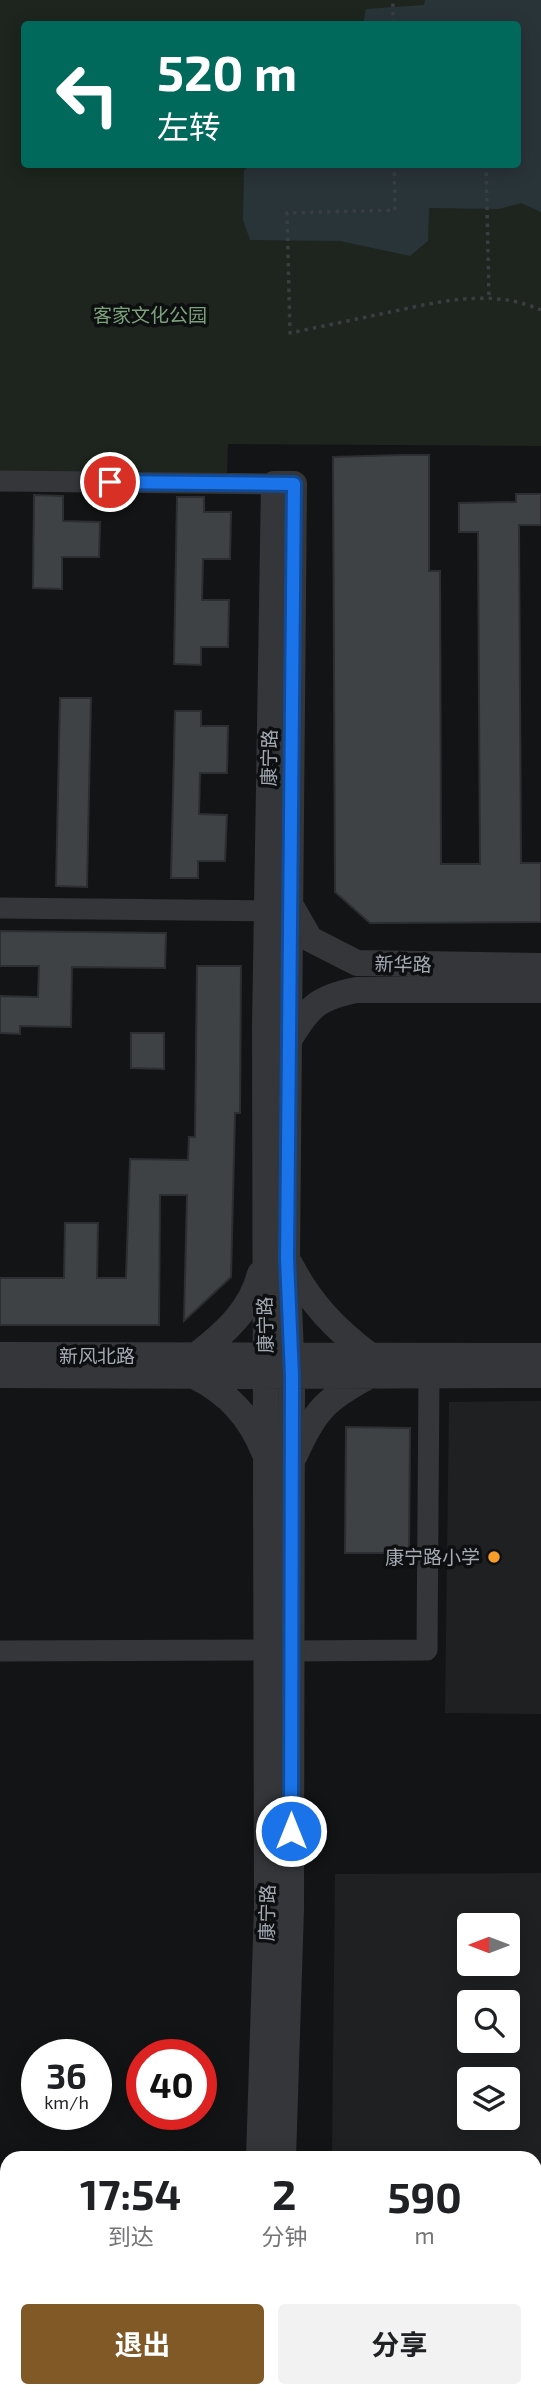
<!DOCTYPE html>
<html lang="zh">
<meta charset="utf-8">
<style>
:root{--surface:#fff;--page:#f2f2f2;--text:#202124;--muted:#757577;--accent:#815926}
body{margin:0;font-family:"Exo 2","Noto Sans SC",sans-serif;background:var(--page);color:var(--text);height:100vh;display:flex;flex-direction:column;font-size:26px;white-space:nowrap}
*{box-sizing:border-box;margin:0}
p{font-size:23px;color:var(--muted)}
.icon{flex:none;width:38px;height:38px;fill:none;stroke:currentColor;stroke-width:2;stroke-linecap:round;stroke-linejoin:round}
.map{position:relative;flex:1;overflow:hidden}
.panel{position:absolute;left:0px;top:2151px;width:542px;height:247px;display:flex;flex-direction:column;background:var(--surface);border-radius:21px 21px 0 0;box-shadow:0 4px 18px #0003}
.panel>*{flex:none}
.banner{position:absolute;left:21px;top:21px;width:500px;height:147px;border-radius:7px;box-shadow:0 4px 18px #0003;background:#00695c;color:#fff;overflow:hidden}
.needle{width:46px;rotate:270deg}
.tools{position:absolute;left:457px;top:1913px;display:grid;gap:14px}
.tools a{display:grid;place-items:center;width:63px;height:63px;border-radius:7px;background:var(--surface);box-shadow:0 4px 18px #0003;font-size:35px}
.speed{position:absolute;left:21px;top:2039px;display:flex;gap:14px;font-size:35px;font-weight:700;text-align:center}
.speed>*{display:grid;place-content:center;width:91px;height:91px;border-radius:50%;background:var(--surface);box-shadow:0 4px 18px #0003;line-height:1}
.speed small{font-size:18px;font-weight:400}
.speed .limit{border:10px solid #d22;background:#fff;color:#111}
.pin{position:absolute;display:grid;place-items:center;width:60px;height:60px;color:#fff;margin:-30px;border:4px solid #fff;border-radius:50%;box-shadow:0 2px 7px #0007}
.me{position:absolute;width:77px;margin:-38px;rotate:0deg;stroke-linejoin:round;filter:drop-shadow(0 0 5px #0008)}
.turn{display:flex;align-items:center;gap:24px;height:147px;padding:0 21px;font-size:32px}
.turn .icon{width:91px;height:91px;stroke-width:2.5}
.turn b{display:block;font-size:49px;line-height:60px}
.eta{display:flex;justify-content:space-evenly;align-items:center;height:119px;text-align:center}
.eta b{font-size:42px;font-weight:700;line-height:49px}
.primary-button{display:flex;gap:14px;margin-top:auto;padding:14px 21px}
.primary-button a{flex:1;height:80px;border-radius:7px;background:var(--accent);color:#fff;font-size:28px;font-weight:700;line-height:80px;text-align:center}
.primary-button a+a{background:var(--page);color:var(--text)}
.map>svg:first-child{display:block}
.built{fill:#1f2022;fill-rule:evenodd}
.green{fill:#1d251e;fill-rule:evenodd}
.water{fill:#293439}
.building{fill:#3f4245;stroke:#2d2e31;stroke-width:2}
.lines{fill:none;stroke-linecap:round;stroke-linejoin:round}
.path{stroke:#3a3d41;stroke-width:3.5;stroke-dasharray:3.5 5;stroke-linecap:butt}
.minor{stroke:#34363a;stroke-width:21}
.tertiary{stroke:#34363a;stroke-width:26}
.route-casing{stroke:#114b97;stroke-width:18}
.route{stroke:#1a73e8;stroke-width:12}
.poi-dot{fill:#f89d29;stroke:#0e0f10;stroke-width:2.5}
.labels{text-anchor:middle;stroke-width:7;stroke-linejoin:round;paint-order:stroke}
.park-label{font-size:19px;fill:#7ca27b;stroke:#0e0f10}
.street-label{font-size:19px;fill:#a5acb6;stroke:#0e0f10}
.poi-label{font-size:19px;fill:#a5acb6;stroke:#0e0f10;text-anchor:end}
</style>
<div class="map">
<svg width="541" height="2397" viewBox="0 0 541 2397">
<rect width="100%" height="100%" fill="#131415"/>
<path class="built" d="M541,1401V1714L445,1713L449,1402Z
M541,1873V2397H329V2390H536V2158H332L335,1874ZM469,1925H508V1964H469ZM469,2002H508V2040H469ZM469,2079H508V2118H469Z"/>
<path class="green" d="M0,0H541V446L228,444L227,474H0ZM24,24H518V164H24Z"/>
<path class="water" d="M425,0H541V212L521,203L499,209L429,208L428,241L410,256L340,241L250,240L243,220L244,171L249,165L518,164V24H363L366,9L424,5Z"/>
<path class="building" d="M401,455H429V571H440L441,864H480L478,532H459V503L516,502V494H541V525H519L521,863H541V922L370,923L335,892L333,457Z
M34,495L63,496V521L100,522L99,557H62V589L33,588Z
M177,497H204V512H231L230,559H203L202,600H229L228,647H201V665L174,664Z
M60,698H91L87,887L56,886Z
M175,711H201V726H228L227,773H200L199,814L227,815L225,861H198V878H171Z
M0,931L166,933L165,968L72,967L71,1027L20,1026V1034L0,1033V996L38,997L39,966H0Z
M197,966H241L240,1113H235L231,1277L184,1321L187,1195H160L159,1325H0V1278H64L65,1223H98L97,1278H126L130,1159L188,1160L189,1137H195Z
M131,1033H164V1069L131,1068Z
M346,1427L410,1428L409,1553H345Z"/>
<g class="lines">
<path class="path" d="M393,24V0
M394,164L395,210L287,213L290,333C320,327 351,320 381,314C433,303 490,287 541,310
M486,164L489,298"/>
<path class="minor" d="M0,481L274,484
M0,908L281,911
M0,1651L267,1650
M291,1651L427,1650L429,1375
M0,2243L7,2242"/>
<path class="tertiary" d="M291,906L310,939L357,963L541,966
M289,1040C310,1007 316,998 356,990H541
M290,1264C310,1303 336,1330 371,1356
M0,1355L541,1356
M195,1356C224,1334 251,1310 260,1274
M0,1375L257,1376L541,1375
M196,1377C229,1394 250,1417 264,1452
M295,1455C315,1410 326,1399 369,1376
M259,2158L267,1907L265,1027L274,484H294L287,1259L292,1376L291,1909L283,2158
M275,2390L276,2397
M296,2390L297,2397"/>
</g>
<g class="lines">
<defs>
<path id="route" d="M110,482L294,484L287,1259L292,1376L291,1831"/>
</defs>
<use href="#route" class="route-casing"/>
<use href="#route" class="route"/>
</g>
<circle class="poi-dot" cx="494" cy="1557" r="7"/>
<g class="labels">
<g class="park-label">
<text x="150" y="322">客家文化公园</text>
</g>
<g class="street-label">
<text transform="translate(269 758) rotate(-89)" y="7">康宁路</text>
<text transform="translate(403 964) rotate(1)" y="7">新华路</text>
<text transform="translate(265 1325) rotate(-91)" y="7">康宁路</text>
<text x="97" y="1363">新风北路</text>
<text transform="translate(267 1913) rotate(-89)" y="7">康宁路</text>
</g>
<g class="poi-label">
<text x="480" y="1564">康宁路小学</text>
</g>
</g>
</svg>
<div class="tools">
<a><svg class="needle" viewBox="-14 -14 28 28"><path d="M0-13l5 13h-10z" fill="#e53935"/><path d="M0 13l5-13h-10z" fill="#757577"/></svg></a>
<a><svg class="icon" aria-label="search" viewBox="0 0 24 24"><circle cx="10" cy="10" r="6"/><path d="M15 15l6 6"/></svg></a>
<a><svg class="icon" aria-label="layers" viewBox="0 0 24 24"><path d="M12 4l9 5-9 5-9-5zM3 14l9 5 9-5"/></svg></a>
</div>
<div class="speed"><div>36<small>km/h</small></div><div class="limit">40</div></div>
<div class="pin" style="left:110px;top:482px;background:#d93025"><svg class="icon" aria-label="arrive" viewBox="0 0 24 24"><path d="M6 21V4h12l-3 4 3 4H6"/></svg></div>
<svg class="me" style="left:291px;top:1831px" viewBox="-20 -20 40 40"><circle r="17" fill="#1a73e8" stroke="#fff" stroke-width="3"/><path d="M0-11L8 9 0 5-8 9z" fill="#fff"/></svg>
<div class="banner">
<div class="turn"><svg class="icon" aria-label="left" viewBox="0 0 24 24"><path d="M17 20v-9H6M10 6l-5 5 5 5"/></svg><div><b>520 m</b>左转</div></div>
</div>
<section class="panel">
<div class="eta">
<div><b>17:54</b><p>到达</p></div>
<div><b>2</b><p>分钟</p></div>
<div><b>590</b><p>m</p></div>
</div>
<div class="primary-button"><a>退出</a><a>分享</a></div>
</section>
</div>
